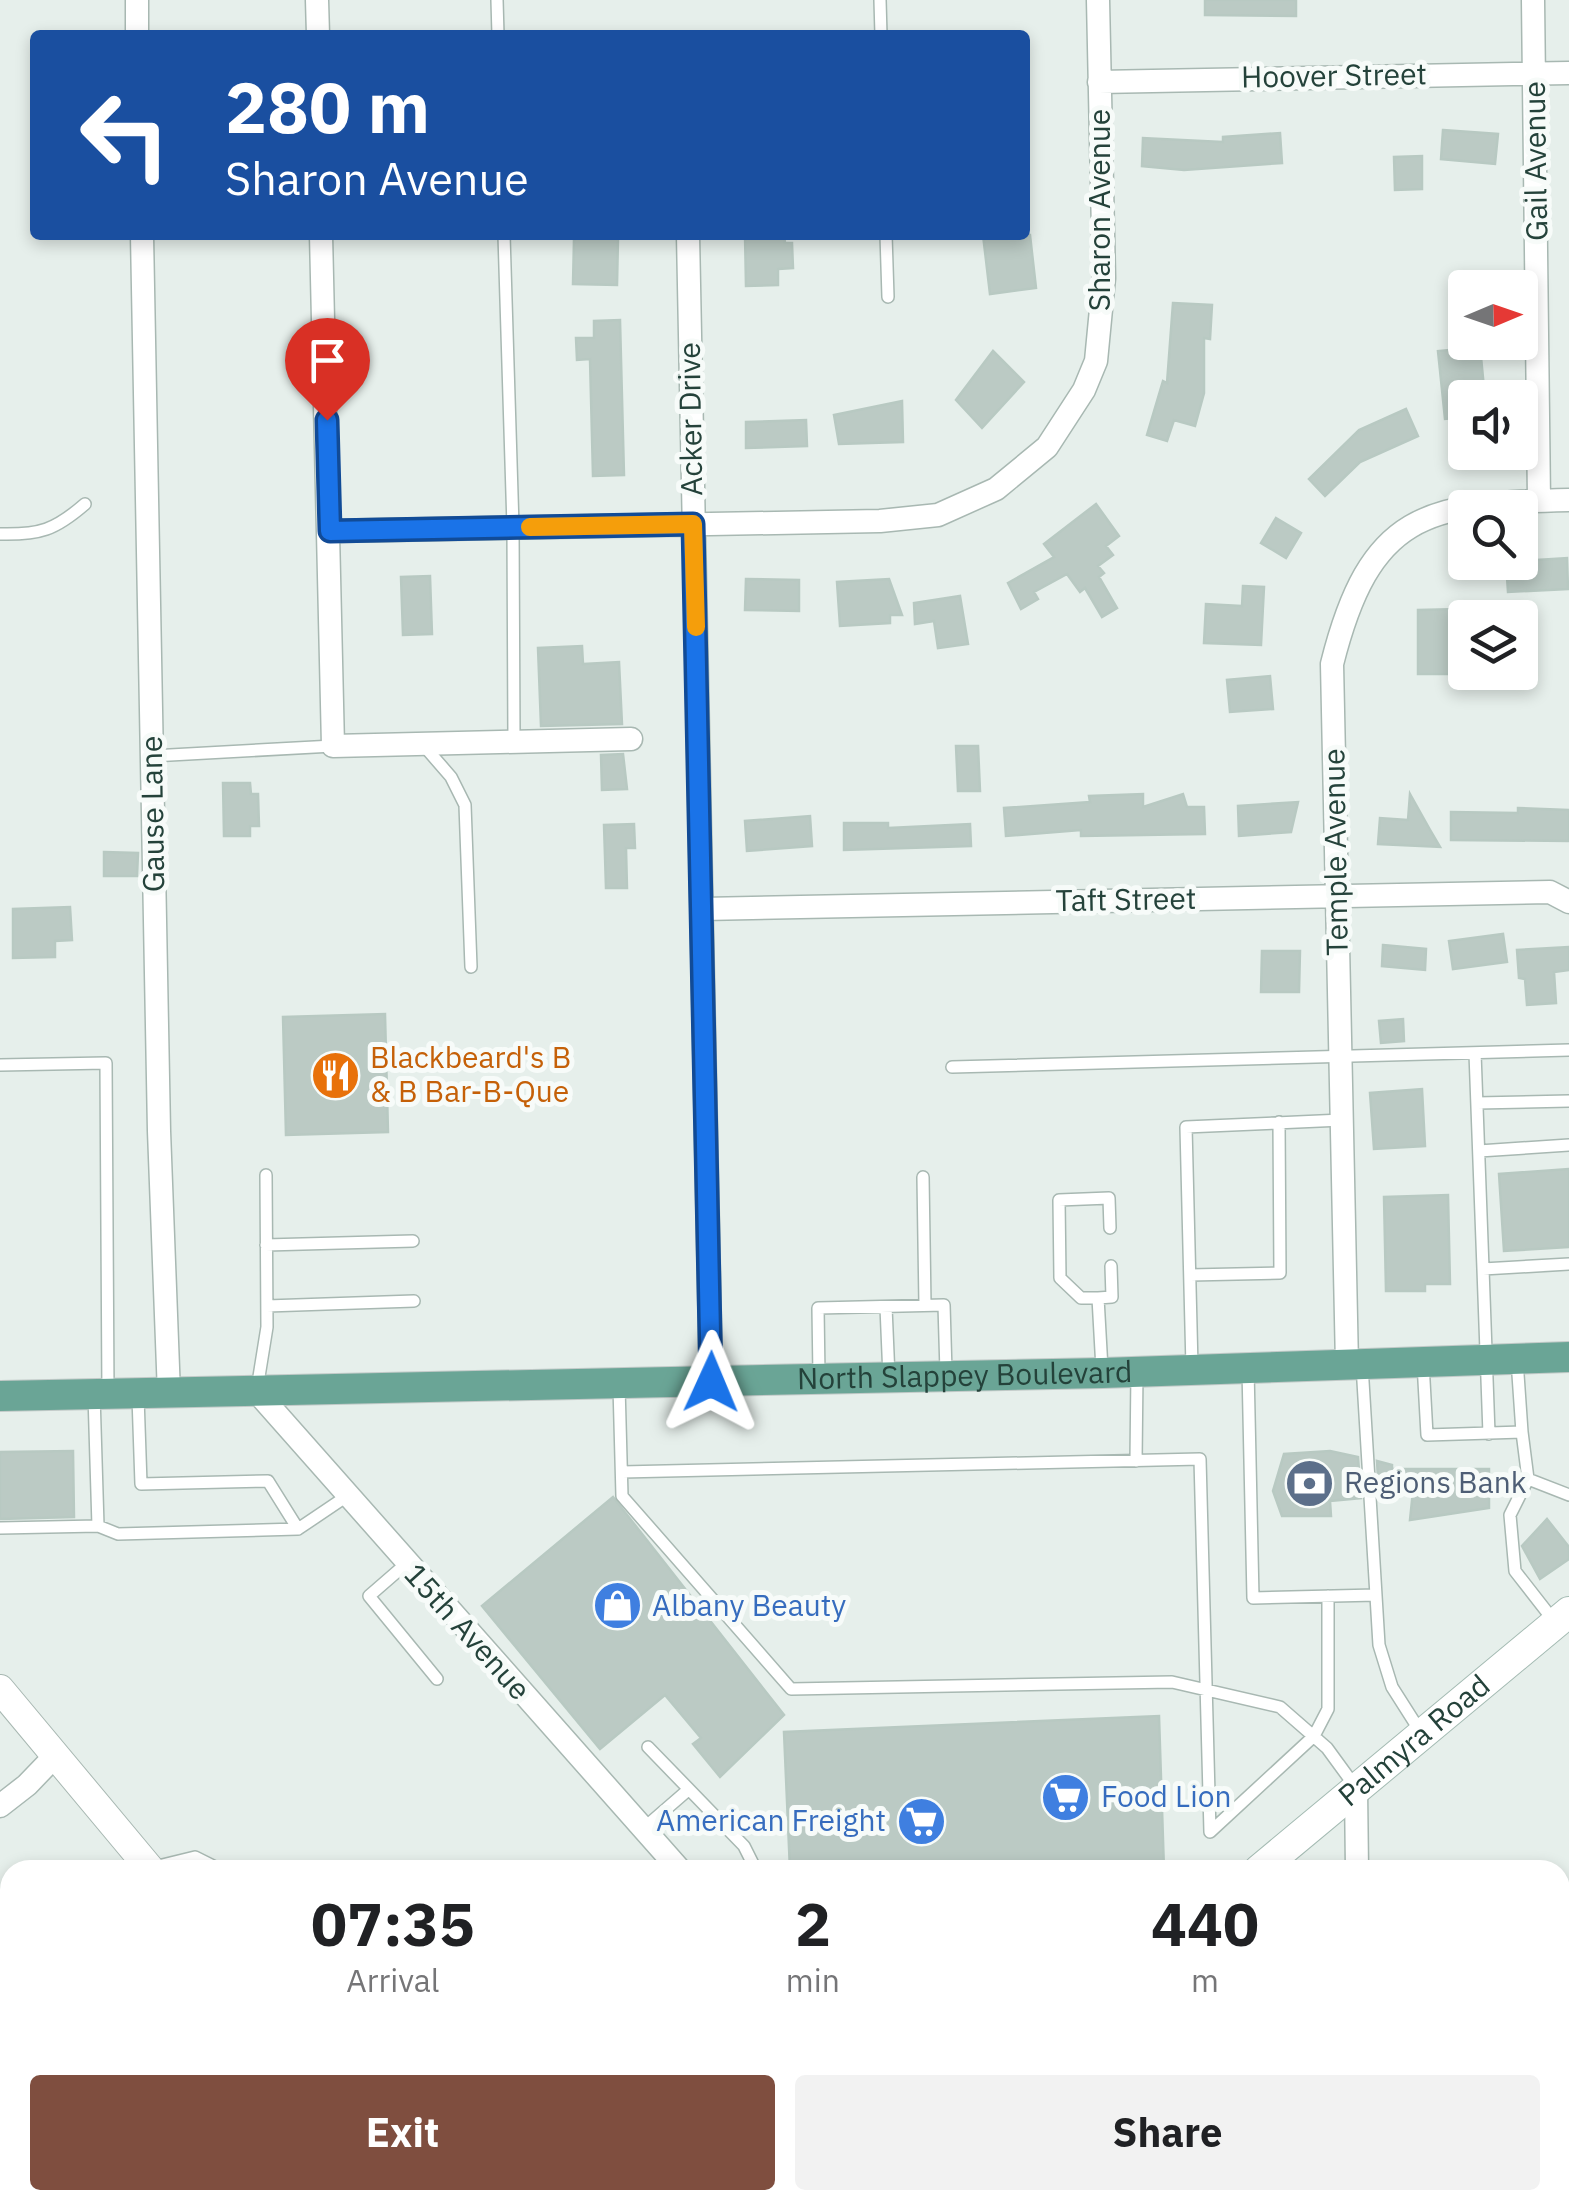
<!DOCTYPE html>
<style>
:root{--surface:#fff;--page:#f2f2f2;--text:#202124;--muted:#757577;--accent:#7f4e3f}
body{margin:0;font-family:"IBM Plex Sans",sans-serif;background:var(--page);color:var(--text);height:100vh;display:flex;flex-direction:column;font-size:38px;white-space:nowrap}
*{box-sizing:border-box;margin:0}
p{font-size:32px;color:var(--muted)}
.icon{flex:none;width:55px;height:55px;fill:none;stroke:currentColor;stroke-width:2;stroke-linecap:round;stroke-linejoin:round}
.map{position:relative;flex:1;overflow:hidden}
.panel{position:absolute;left:0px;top:1860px;width:1570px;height:350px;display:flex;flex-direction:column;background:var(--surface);border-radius:30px 30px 0 0;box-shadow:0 5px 15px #0003}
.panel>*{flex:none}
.hud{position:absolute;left:30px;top:30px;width:1000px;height:210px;border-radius:10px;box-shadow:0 5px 15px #0003;background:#1a4fa0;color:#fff;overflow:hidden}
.needle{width:65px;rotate:88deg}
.controls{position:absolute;left:1448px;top:270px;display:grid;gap:20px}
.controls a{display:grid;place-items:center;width:90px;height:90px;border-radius:10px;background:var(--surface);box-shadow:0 5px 15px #0003;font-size:50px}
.pin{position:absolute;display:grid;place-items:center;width:85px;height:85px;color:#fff;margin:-102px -42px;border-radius:50% 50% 50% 0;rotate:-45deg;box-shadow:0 0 10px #0007}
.pin .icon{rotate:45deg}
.me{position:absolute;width:110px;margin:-55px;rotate:1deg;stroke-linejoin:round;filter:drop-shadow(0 0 8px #0008)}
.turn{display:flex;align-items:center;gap:35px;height:210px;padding:0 30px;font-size:45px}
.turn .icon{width:130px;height:130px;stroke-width:2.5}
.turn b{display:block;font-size:70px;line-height:85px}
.eta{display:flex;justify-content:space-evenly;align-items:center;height:170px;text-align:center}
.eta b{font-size:60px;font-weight:800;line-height:70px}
.button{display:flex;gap:20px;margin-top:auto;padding:20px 30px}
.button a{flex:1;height:115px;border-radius:10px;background:var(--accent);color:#fff;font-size:40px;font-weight:800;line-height:115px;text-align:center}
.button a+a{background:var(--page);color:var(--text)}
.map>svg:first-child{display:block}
.building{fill:#bbcac4;stroke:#b8c9c2;stroke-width:2.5}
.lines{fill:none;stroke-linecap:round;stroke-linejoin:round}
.service-casing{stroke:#a8b8b2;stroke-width:14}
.minor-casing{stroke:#a8b8b2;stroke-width:25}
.tertiary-casing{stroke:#a8b8b2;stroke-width:30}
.secondary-casing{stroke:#a4bbb3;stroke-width:32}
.primary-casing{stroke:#c2cac8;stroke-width:32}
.service{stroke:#fff;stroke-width:11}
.minor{stroke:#fff;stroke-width:22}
.tertiary{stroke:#fff;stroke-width:28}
.secondary{stroke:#fff;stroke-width:30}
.primary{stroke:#6aa596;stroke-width:30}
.route-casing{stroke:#114b97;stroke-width:25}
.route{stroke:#1a73e8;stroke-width:18}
.slow{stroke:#f59e0b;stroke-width:18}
.labels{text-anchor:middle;stroke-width:10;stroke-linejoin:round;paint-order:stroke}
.street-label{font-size:30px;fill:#24423a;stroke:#f7fbf9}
.food-label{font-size:30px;fill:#c56008;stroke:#f7fbf9;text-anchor:start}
.service-label{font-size:30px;fill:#4e5e75;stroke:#f7fbf9;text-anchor:start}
.shop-label{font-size:30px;fill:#366cbe;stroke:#f7fbf9;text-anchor:start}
</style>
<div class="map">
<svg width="1569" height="2210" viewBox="0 0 1569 2210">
<rect width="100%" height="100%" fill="#e6efeb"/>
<path class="building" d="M1205,0H1296V16L1205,15Z
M1443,130L1498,134L1495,164L1441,159Z
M1280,133L1282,163L1184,170L1142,166L1143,138L1223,142V137Z
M1422,156V189L1395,190L1394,157Z
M745,235H784L785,243H792L793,268L778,269V285L746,286Z
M983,235H1030L1036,288L990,294Z
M574,239H618L617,285L573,284Z
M1173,303L1212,305L1210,339L1204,338V393L1195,426L1174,420L1167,441L1147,435L1163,381L1167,383Z
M620,320L624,475L593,476L590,359L577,360L576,338H594V321Z
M1480,347L1485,398H1465V417L1445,419L1438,351Z
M993,351L1024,382L982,428L956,400Z
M902,401L903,442L839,444L834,415Z
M1406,409L1418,436L1360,462L1325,496L1309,479L1359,430Z
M806,420L807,446L746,448V422Z
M1096,504L1119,536L1106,546L1113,555L1098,566L1104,573L1099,577L1117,608L1102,617L1085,588L1080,592L1067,574L1034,592L1038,599L1021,609L1008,583L1054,557L1044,544Z
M1276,518L1301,533L1286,558L1261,543Z
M1567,558L1568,589L1508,592L1506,562Z
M430,576L432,634L403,635L401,577Z
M746,579L799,580V611L745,610Z
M889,579L902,615H890V623L840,626L837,582Z
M1243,586L1264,587L1261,645L1204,643L1206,604L1242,606Z
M960,596L968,644L938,648L934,621L915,624L914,603Z
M1459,609V674H1418V610Z
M582,646L583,664L619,662L622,724L541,726L538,648Z
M1270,676L1273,709L1230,712L1227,680Z
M956,746H978L980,791H958Z
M623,754L627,789L602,790L601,755Z
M223,783H250L251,794H258L259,826H250V836H224Z
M1143,794V807L1183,794L1187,807H1204L1205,834L1081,836V830L1006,836L1004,808L1090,802L1089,796Z
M1410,794L1429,828L1440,847L1378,844L1380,818L1408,820Z
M1298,802L1291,832L1239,836L1238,806Z
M1518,808L1569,810V841L1451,840V812L1518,813Z
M810,816L812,846L747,851L745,821Z
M844,823H888V828L970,824L971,846L844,850Z
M634,824L635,848H626L627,888H606L604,825Z
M104,852L138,853L137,876H104Z
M70,907L72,940L55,941V957L13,958V909Z
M1503,934L1507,962L1453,969L1449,941Z
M1383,945L1426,949L1425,970L1382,966Z
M1569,947V970L1554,972L1556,1003L1527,1005L1525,979L1519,978L1517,950Z
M1262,951H1300L1299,992H1261Z
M385,1014L388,1132L286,1135L283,1017Z
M1403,1019L1404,1041L1381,1043L1379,1021Z
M1422,1089L1425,1146L1374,1149L1370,1093Z
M1569,1169V1247L1504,1251L1499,1174Z
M1448,1195L1450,1284H1425V1291H1386L1384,1197Z
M73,1451L74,1517L0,1519V1452Z
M1330,1451L1358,1457L1361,1498L1330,1501L1331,1516H1282L1273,1491L1284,1454Z
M1377,1461L1392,1465V1469H1489V1508L1410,1520L1413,1491L1379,1495Z
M613,1497L784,1715L720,1777L693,1744L701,1738L665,1695L600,1749L482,1606Z
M1547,1519L1569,1547V1559L1540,1579L1522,1546Z
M1159,1716L1164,1870H790L784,1732Z"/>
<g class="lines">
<defs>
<path id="service" d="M497,0L498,35
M880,0L881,35
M504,235L513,527L514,742
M886,235L888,297
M0,534C40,535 55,530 85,504
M425,747L451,777L465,805L471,967
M152,756L333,746
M1475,1053L1483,1269L1569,1264
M0,1065L106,1063L108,1393
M952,1067L1569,1050
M1477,1103L1569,1101
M1479,1151L1569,1145
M923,1177L925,1305
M266,1245L413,1241
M1483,1269L1489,1434
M1190,1275L1280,1273L1279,1122
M1098,1298L1112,1297L1111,1266
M267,1306L414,1301
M886,1307L889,1377
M1423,1363L1427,1435L1522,1432L1517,1360
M1362,1365L1379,1645L1392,1687L1420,1731
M1192,1367L1186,1127L1342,1120
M1102,1369L1098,1298H1081L1060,1278L1059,1200L1109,1198L1110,1228
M1248,1369L1253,1598L1376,1595
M819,1376L818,1308L944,1305L946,1372
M619,1386L622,1496L791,1689L1172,1682L1280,1707L1327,1748L1354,1785
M257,1389L267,1327L266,1175
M94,1395L98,1526
M138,1397L141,1484L268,1481L298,1529
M1522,1432L1528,1479L1569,1495
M1136,1461L1137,1372
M622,1472L1200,1459L1210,1832L1314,1736L1328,1709V1596
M1528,1479L1510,1515L1515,1571L1554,1621
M0,1528L98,1526L118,1534L298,1529L347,1496
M407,1563L369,1596L437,1679
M648,1747L744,1846L756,1870
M643,1829L688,1790
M150,1868L195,1857L221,1870
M0,2075L10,2067
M1142,2210L1154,2200
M1200,2210V2200"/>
<path id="minor" d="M137,0V35
M317,0L318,35
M1533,0L1539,501
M1099,82L1569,73
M142,235L159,1131L169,1394
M321,235L333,746L631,739
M688,235L711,1382
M330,531L880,521L938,515L996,489L1047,447L1084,390L1096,361L1104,278L1098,0
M703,909L1550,892L1569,902
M1347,1365L1332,664C1370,513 1425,503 1569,500
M257,1392L680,1870
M1356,1789L1357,1870
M0,1806L27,1785L54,1757
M887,2200L895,2210
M1366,2200L1367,2210
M167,2210L178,2200"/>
<path id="tertiary" d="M0,1689L151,1870
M425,2200L433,2210"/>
<g id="secondary">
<path id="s1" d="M1259,1870L1569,1612"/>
<path d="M852,2210L865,2200"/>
</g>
<g id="primary">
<path id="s2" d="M0,1396L1102,1373L1569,1357"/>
</g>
</defs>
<use href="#service" class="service-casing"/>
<use href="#minor" class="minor-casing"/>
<use href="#tertiary" class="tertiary-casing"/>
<use href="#secondary" class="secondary-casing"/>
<use href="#primary" class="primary-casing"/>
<use href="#service" class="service"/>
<use href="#minor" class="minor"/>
<use href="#tertiary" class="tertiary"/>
<use href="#secondary" class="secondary"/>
<use href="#primary" class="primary"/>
</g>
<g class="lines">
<defs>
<path id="route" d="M327,420L330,531L693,524L711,1382"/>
</defs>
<use href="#route" class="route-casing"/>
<use href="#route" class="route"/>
<path class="slow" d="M530,527L693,524L696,627"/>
</g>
<defs>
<symbol id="restaurant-disc" viewBox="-11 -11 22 22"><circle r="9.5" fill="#e8710a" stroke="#f7fbf9"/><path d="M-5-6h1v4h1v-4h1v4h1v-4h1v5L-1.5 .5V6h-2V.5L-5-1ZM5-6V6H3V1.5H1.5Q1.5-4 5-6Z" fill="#fff"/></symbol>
<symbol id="bank-disc" viewBox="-11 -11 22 22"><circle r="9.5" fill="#5c6f8a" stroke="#f7fbf9"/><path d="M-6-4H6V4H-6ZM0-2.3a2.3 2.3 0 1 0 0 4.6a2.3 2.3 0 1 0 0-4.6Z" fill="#fff"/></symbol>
<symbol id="shop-disc" viewBox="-11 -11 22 22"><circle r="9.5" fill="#3f7fe0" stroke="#f7fbf9"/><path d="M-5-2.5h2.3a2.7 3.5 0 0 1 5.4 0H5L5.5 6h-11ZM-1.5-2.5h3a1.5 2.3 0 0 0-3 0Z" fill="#fff"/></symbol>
<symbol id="supermarket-disc" viewBox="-11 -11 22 22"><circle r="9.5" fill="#3f7fe0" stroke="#f7fbf9"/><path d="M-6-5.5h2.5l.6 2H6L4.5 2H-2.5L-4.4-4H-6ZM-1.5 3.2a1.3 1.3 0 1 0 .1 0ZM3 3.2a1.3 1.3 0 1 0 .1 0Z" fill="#fff"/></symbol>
</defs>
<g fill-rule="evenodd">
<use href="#restaurant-disc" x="308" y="1048" width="55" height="55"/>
<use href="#bank-disc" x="1282" y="1456" width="55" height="55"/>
<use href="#shop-disc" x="590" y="1578" width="55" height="55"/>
<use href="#supermarket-disc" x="1038" y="1770" width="55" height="55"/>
<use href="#supermarket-disc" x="894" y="1794" width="55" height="55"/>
</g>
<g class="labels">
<g class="street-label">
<text transform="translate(1334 76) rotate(-1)" y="10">Hoover Street</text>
<text transform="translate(1536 161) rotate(-91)" y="10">Gail Avenue</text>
<text transform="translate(1100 210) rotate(-90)" y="10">Sharon Avenue</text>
<text transform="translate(691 419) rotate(-91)" y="10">Acker Drive</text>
<text transform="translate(153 814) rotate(-91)" y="10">Gause Lane</text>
<text transform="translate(1336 852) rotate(-91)" y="10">Temple Avenue</text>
<text transform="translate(1126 900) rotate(-1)" y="10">Taft Street</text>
<text dy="10" stroke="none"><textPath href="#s2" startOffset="965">North Slappey Boulevard</textPath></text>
<text transform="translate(467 1632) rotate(48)" y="10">15th Avenue</text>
<text dy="10" stroke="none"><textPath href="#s1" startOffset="202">Palmyra Road</textPath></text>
</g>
<g class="food-label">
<text x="370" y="1068">Blackbeard's B<tspan x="370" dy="34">&amp; B Bar-B-Que</tspan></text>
</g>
<g class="service-label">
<text x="1344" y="1493">Regions Bank</text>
</g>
<g class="shop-label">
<text x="652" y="1616">Albany Beauty</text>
<text x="1101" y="1807">Food Lion</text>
<text x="886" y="1831" text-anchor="end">American Freight</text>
</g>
</g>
</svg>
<div class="controls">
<a><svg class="needle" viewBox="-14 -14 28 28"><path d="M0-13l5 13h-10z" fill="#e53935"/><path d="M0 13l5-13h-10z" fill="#757577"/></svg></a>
<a><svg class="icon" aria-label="sound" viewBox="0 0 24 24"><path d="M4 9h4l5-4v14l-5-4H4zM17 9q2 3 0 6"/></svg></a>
<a><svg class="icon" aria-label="search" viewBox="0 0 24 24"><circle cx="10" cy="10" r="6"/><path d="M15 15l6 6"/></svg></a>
<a><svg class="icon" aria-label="layers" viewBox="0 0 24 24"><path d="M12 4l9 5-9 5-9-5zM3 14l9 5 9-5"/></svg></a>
</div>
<div class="pin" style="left:327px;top:420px;background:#d93025"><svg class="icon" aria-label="arrive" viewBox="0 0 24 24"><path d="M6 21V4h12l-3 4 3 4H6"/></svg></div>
<svg class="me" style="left:711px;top:1382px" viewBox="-20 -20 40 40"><path d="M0-17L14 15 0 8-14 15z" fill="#1a73e8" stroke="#fff" stroke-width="4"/></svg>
<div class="hud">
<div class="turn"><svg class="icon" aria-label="left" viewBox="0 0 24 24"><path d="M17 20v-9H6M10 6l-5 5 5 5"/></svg><div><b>280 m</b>Sharon Avenue</div></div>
</div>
<section class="panel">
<div class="eta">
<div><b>07:35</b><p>Arrival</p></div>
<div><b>2</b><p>min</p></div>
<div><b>440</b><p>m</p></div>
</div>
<div class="button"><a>Exit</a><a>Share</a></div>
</section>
</div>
